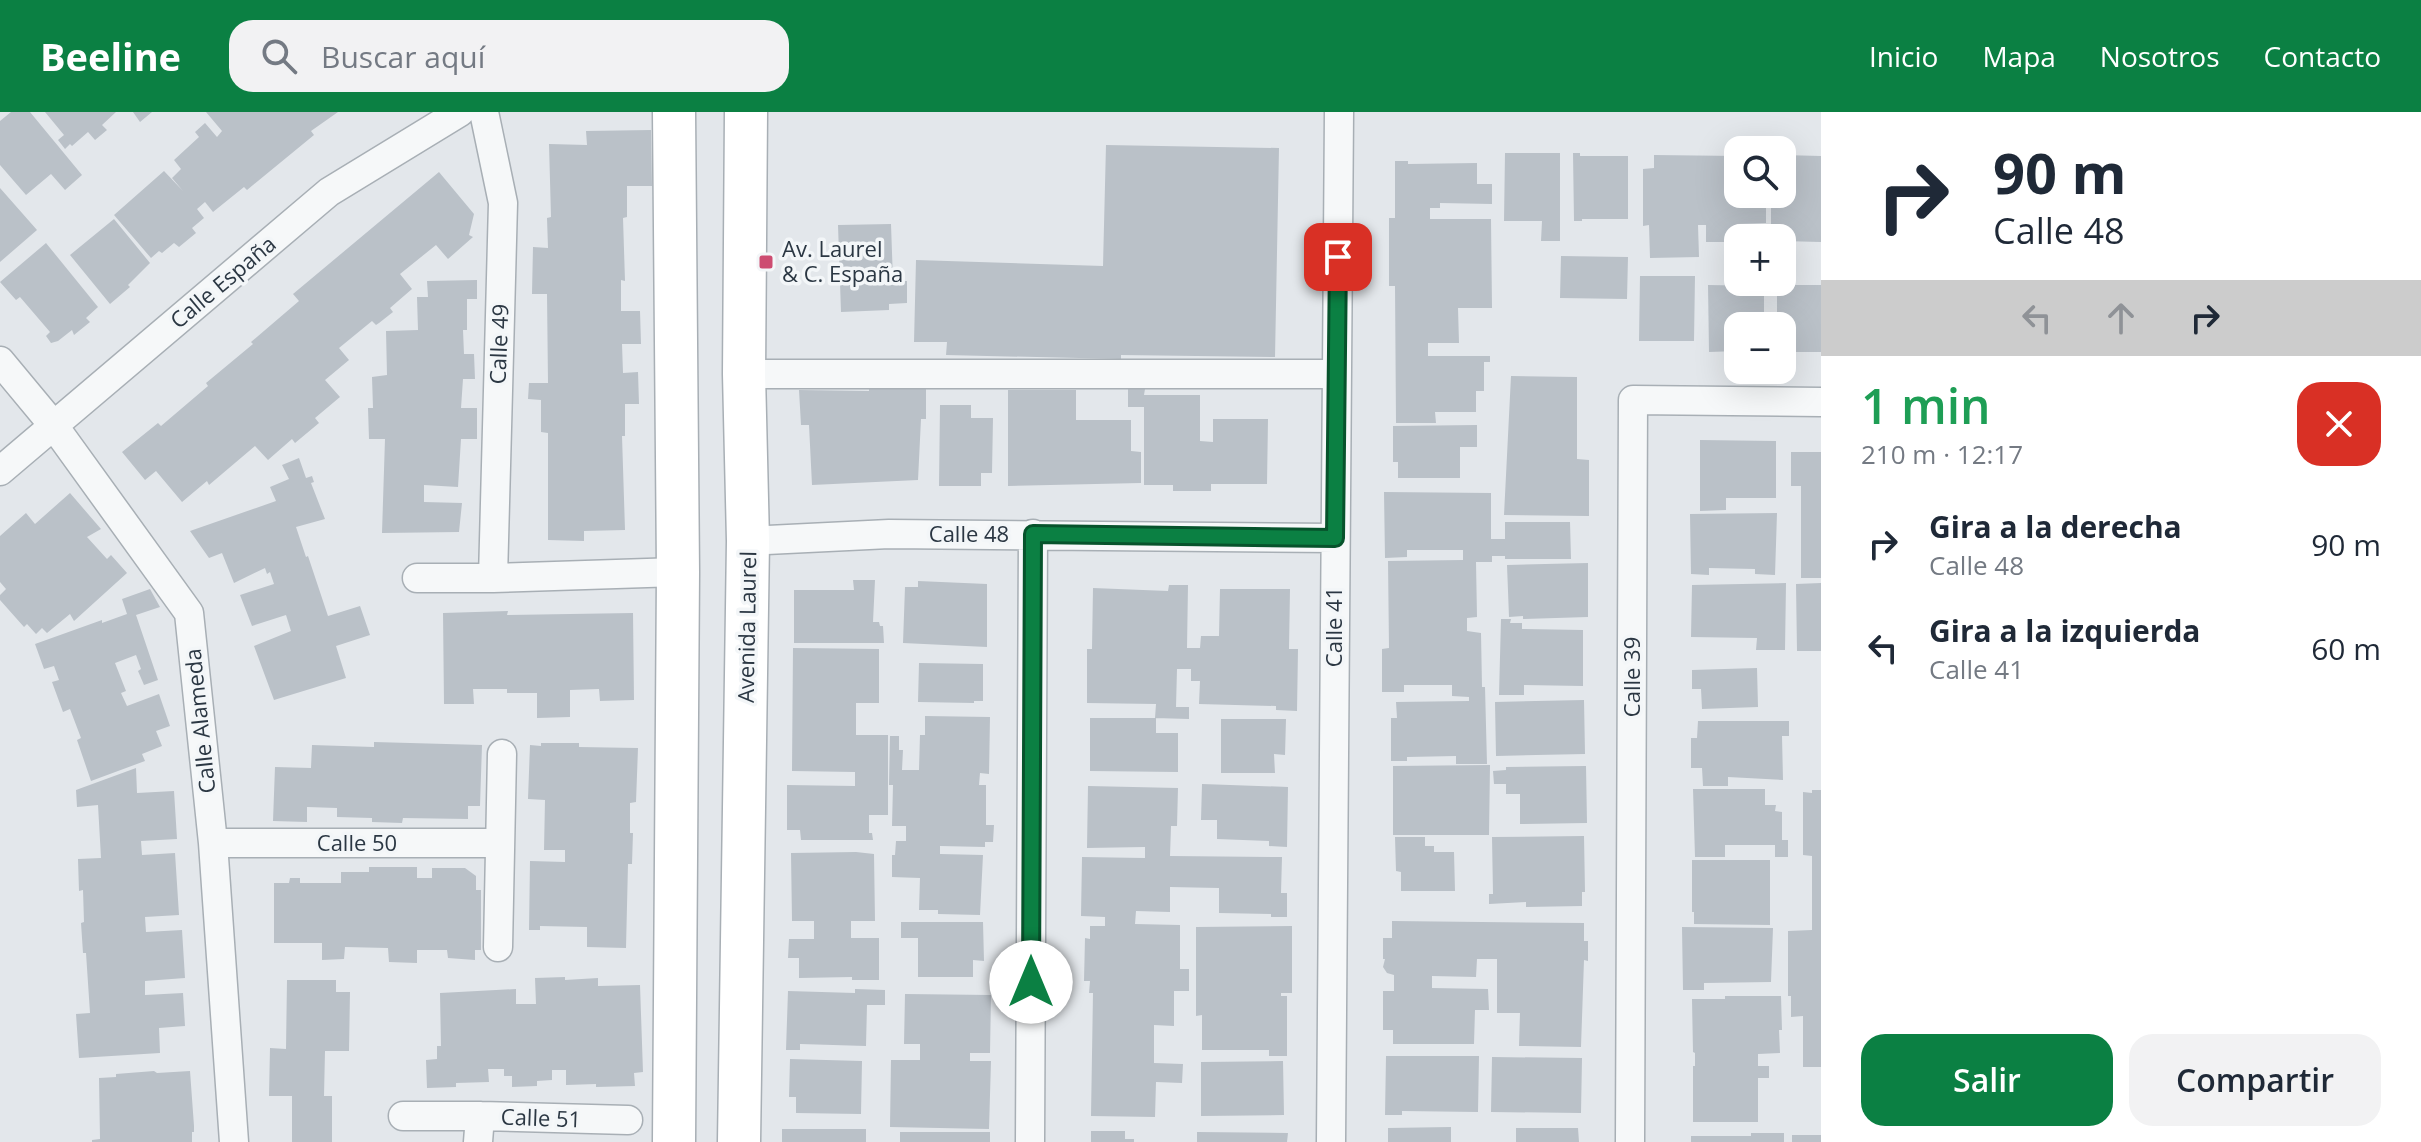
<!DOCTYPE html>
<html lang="es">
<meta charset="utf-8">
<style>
:root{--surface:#fff;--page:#f2f2f3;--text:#1f2937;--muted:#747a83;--accent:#0b8043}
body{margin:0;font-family:"Open Sans",sans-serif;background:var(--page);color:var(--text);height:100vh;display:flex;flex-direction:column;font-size:30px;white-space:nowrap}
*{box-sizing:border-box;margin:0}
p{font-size:26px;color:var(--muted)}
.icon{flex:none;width:44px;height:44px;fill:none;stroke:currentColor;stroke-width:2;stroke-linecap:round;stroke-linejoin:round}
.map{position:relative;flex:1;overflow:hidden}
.panel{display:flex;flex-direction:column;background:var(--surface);width:600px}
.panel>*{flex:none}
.hud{background:#fff;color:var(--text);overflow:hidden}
.buttons{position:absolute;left:1724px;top:24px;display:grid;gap:16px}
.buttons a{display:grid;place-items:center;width:72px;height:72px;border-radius:16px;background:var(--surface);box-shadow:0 8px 32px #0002;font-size:40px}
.pin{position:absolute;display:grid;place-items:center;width:68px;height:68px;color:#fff;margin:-34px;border-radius:16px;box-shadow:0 4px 12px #0006}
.me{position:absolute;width:88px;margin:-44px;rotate:0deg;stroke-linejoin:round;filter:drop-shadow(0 0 6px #0008)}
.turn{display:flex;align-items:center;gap:28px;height:168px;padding:0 40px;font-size:36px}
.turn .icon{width:104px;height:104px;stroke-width:2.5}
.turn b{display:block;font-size:56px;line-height:68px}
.lanes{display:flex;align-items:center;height:76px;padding:0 40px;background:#0003;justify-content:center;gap:40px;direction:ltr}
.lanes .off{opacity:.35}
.round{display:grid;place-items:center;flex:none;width:84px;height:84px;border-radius:24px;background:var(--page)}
.head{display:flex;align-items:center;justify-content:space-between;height:136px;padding:0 40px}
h1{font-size:48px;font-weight:600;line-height:60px;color:#1e9e55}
.primary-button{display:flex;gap:16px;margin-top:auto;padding:16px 40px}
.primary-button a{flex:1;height:92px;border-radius:24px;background:var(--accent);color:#fff;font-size:32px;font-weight:600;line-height:92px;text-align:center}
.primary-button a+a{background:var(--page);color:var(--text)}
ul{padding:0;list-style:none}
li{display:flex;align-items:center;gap:24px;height:104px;padding:0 40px}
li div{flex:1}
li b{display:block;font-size:30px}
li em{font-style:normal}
header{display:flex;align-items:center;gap:48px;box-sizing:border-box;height:112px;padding:0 40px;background:var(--accent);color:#fff}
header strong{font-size:38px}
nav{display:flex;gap:44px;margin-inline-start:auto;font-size:28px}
.search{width:560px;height:72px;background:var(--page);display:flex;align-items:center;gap:20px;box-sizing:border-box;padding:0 28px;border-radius:24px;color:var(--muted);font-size:30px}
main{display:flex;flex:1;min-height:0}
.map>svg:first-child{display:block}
.building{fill:#bac1c8}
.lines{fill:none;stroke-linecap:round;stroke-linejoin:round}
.street-casing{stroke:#a8afb5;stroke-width:31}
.secondary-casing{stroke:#a8afb5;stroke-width:45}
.street{stroke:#f6f8f9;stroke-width:28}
.secondary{stroke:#fff;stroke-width:42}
.route-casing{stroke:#07532c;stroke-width:20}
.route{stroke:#0b8043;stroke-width:14}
.poi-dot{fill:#cd4c71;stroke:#f3f6f8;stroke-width:3}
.labels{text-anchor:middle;stroke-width:7;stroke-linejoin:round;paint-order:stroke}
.poi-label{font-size:22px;fill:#2b3743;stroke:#f3f6f8;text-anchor:start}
.street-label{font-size:22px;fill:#2b3743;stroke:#f3f6f8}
</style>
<header>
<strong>Beeline</strong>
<div class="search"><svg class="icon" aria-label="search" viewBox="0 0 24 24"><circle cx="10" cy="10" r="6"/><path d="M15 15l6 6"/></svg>Buscar aquí</div>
<nav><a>Inicio</a><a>Mapa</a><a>Nosotros</a><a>Contacto</a></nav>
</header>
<main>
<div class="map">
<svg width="1821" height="1030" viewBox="0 0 1821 1030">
<rect width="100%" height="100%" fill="#e3e7eb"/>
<path class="building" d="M11,0H30L82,63L65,78L51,62L26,83L0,53V9Z
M45,0H116L102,13L107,18L95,28L88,20L72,34L70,32L65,37L58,28L64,23Z
M133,0H152L140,10Z
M206,0H338L311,19L314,23L247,78L244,75L213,100L205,90L197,97L204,106L192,116L196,121L179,135L174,131L162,141L159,139L151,146L114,103L164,59L183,79L172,66L181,57L174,48L199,25L195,20L205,11L217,25L222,19Z
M651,18L652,74H627V105L623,106L625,169L621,168V199H640L641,232H622L623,261L638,260L639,292H625V324H622L625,418L584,419V429L548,428V321L541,320V288L528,287L529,271H548L547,182H532L533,135L548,136L547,106L551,105L549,32L587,33L586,19Z
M1106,33L1279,36L1275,245L1121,243V247L946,243L947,230H914L916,148L1103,154Z
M1505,41H1560V129H1541L1542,109H1504Z
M1573,41H1580V44H1628V107H1582V109H1574Z
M1654,43L1738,44V82H1766V111L1737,112L1738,130H1706V113H1698L1699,145L1650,146L1649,113L1643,114V57L1654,56Z
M1782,43L1821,44V130L1782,129V126H1771V82H1782Z
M1395,49H1408V52L1477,51V72H1492V92L1440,91V96H1430V107H1491L1492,196H1458L1459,231H1428V244H1490V250H1484V279H1476V300H1435L1436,311H1396L1395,174H1389V106H1395Z
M439,60L474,102L469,123L473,125L448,147L436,133L400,162L412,177L390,196L393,200L379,211L376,213L372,209L339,236L349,248L325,268L340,285L315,306L319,311L295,331L292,327L268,348L255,334L209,373L207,369L182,390L156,359L145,368L122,340L158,311L161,314L208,274L206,271L253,232L251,230L299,189L293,182Z
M0,76L37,118L0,150Z
M114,107L150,151L128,173L130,175L110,192L70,143Z
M891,112L893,169H907V191L889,192V198L841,200L838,113Z
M46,131L98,195L86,206L90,210L74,223L72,218L58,229L51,231L46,224L50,220L20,185L16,188L0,170Z
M1561,144L1628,145L1627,187L1560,186Z
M1640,164H1695L1694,229H1639Z
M477,168V187H467V218H463L464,242H474L475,267H463L461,296H477V327H461L458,375L424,373V390L462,391L459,420L382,421L385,327H369L368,296H373L372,265L387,263L386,219L418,218L417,185H428L427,169Z
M1708,173L1764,174V214H1738V239L1709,240Z
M1777,173H1821V240H1782V214H1777Z
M1511,264L1577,265V347L1589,348V404L1504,403Z
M869,274H926V307H921L918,368L812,373L809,313H801L799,278L869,279Z
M1128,277H1145L1144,283H1200V329L1213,330V307H1268L1267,372H1211V379H1173V373H1144V295H1128Z
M1008,278H1076V308H1131V339L1141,340V371L1008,374Z
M940,293H971V306H993L992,361H981V374H939Z
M1477,313V335H1460V366H1398V350H1393V314Z
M1700,328L1776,329V386H1726V398L1700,399Z
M1791,340H1821V466H1801V374H1791Z
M299,346L306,366L312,364L314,370L311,371L325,407L296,415L306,445L308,444L328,504L360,494L370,523L336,534L346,566L274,588L254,534L291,519L286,503L252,514L240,483L274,472L270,460L267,462L265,456L234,471L222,441L209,446L190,419L276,389L270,375L289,367L282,353Z
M1384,380L1491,381V427H1505V410H1570L1571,447H1505V444H1492V450H1476L1477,505L1467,506V519L1481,521L1482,575H1485L1487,652H1456V644L1407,645V649H1391V606H1397L1396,590L1469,589V585L1452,584V573H1404V580H1382V537L1389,536L1388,449L1463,448V438H1407V445L1385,446Z
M70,381L101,417L87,425L107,447L111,443L127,461L74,509L70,502L47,521L42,516L36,522L27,512L24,515L0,488V483L6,477L0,470V424L26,401L35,412Z
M1777,401L1775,463L1755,462V457L1709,456V463L1691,462L1690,402Z
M1588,451V505L1523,507V504L1509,505L1507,453Z
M853,468H875L873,510H879L880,514H883L884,531H794V478H854Z
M918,469L987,472V535L903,531L905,475H918Z
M1786,471L1785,538H1756L1757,526L1691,525L1692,473Z
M1821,471V539H1797L1796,472Z
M1169,473H1188L1187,536H1200L1201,524H1219L1220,477H1290L1289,537H1298L1297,599L1276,598V594L1199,592L1200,569H1191V557H1177L1176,595H1189V607L1155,606L1156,592L1087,591V537H1092L1093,476L1168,479Z
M150,477L160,495L136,503L158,568L144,573L138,559L141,557L136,543L115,551L126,579L121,581L127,594L159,582L170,614L156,619L162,634L142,642L145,649L91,669L77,628L81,626L70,597L63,600L52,570L59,568L54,554L44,557L35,532L102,508V511L127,502L122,487Z
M508,499L507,503L633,501L634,588L600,589L599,577L570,578V605L537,606V581H507V577H473L474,592H444L443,501Z
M1501,507H1511L1510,511H1522V517L1583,518V574L1524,573V583H1499Z
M793,536L879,537V591H856V623H888V703H869V721H872L873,728H801L800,718H787V673L855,674V660L792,659Z
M919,551L983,552V589H974V591L918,590Z
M1757,556L1758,595L1702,597L1701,577H1692V558Z
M1584,588L1585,642L1496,644L1495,590Z
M925,604L990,605L989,662L980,661L979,673H986V713H994L993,730H985V735L940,734V742L983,743L980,803L938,802V798H919L920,766L892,765V743H895L896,729H906V714H892L893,673H889L890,624H899V638H903L902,658H919L920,623H925Z
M1090,606H1156V621H1178V660L1090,659Z
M1221,607H1286L1285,643L1274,642L1275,661H1221Z
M1698,609H1789V624H1782L1783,668L1728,665V674H1703L1702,656H1691V626H1697Z
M374,630L482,633L480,694H468V707L403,706L402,711L372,710V706L337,705V696L307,695V710L273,709L275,655L311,656L312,633L374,635Z
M541,631H579V635L638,636L636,690L630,691V721H633L632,752H628L626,836L587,835V815L540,814V818H529L530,749L565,750V738H544L545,688L528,687L530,633L541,634Z
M1490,653L1489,723H1393V654Z
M1586,654L1587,711L1520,712V682H1506V672H1494L1493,659L1506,658V655Z
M136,656L137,681L174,679L177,727L141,729L142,743L175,741L179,803L145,805L146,820L182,818L185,866L145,869V883L183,881L185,914L159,916L160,941L79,946L76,902L90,901L86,841H83L81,811L84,810L83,778L79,779L78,747L101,746L98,693L77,695L76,678Z
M1202,672L1288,675L1287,735L1269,734V729L1217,727V708H1201Z
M1088,674L1178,676L1177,714H1171L1170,744L1282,745L1281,781H1287V805H1271V802L1219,801V776L1170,775V800L1136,799L1135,812L1180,813V857H1189V879H1174V914L1154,913V951L1183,952L1182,971L1156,970L1155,1005L1091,1004L1093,881H1089L1090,869H1084L1085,826L1090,827V814H1105V805L1081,804L1082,745L1145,746V735L1087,736Z
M1693,677H1765V693H1776L1775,699L1782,700V728H1788V745H1775V733H1725V745H1695Z
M1812,678H1821V955H1803V904L1791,905V884H1788V819L1812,818V744L1803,743V680L1812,681Z
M1584,724L1585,780H1582V794L1526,795V790L1489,792V782H1493L1492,725Z
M1395,725H1425V734H1434V740H1454L1455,779H1401V760L1396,759Z
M856,740L874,742L875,809H851V826H879V868H852V865L799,866V846H788L789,827H814V809H792L791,741Z
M1692,748H1770V813L1694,812V800H1692Z
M369,755H417V766H432V756H465L476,764V778H481V838H475V848L448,846L447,838H417V851L389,850L388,836L345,835L344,847L322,848V831H274V771H289L290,766H300V771H341V760H369Z
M1392,809L1584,811V829H1588V849L1584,848L1581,935L1519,934L1520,901H1497V847H1477L1476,865L1432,864V876L1488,877L1489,898H1475L1474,932H1393V918H1383V879H1394V863L1387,861L1383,855L1385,847H1383V826H1392Z
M901,810H983L984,849L973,848V865H918V826H901Z
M1292,814V881H1281V884H1287V944H1269V938H1202V903L1196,904V815Z
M1682,815L1773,816L1771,870L1704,871V878H1683Z
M565,865V868L598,866V874L640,873L643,960L634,961L635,974L596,975V972L566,973V958H552V968L537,969V974L512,975V964H504V957H488L489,970L456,971V975L427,976L426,948L437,947V934H441L440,881L516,877V892H536L535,866Z
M287,868H336V880H350L349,939H325L324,984H332V1030H292V984H269L270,936L286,937Z
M855,877L885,878V893H867L866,934L800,932V938H786L788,879L855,881Z
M905,882L991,883L990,941H970V949H991L989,1017L890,1015L891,948H920V932H904Z
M1725,884H1781L1782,918H1779L1780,941L1758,942V954H1769V966H1758V1010H1693V954H1695V941L1693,940L1692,887H1725Z
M1386,944H1479L1478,1000L1402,999V1003H1385Z
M1492,945L1582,946L1581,1001L1491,1000Z
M790,947L862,949L861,1002L796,1001V985H789Z
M1283,949L1284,1003L1201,1004V950Z
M154,959L157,961L190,959L194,1014V1020H192V1030H92V1028L100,1027L99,966L116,965V962Z
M1451,1015V1030H1388V1016Z
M1516,1016H1578L1579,1030H1516Z
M782,1017H866V1030H782Z
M1091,1019H1125V1027H1134V1030H1091Z
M900,1020H990V1030H900Z
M1197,1020L1288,1021L1287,1030H1197Z
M1751,1021H1784V1030H1691V1024H1751Z
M1792,1023H1821V1030H1792Z"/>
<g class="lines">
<defs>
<path id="street" d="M484,0L503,91L493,466
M0,249L54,314L189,501L213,731L234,1030
M744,262H1337
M0,359L329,80L460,0
M748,429L889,422L1335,426
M417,466H493L678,460
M213,731H500
M498,835L502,642
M403,1004H480L628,1008
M478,1030L480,1004
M1030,1030L1033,422
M1331,1030L1339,0
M1630,1030L1633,288L1821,290"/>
<path id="secondary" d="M674,1030L678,460L674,0
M739,1030L748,429L744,262L746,0"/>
</defs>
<use href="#street" class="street-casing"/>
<use href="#secondary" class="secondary-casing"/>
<use href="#street" class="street"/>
<use href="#secondary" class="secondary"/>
</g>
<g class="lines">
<defs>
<path id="route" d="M1031,870L1033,422L1335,426L1338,145"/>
</defs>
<use href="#route" class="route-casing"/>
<use href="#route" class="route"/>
</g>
<rect class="poi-dot" x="758" y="142" width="16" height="16" rx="4"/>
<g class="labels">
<g class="poi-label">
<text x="782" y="145">Av. Laurel<tspan x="782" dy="25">&amp; C. España</tspan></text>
</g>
<g class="street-label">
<text transform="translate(223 170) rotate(-40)" y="8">Calle España</text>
<text transform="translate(499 232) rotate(-88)" y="8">Calle 49</text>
<text x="969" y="430">Calle 48</text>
<text transform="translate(747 515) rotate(-89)" y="8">Avenida Laurel</text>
<text transform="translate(1334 515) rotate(-90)" y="8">Calle 41</text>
<text transform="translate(1632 565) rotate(-90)" y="8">Calle 39</text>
<text transform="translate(200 609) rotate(-96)" y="8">Calle Alameda</text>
<text x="357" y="739">Calle 50</text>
<text transform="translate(541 1006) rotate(2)" y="8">Calle 51</text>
</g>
</g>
</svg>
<div class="buttons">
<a><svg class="icon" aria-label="search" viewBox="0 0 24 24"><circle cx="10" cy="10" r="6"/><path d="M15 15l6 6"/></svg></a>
<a>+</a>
<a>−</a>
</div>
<div class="pin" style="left:1338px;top:145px;background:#d93025"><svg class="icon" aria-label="arrive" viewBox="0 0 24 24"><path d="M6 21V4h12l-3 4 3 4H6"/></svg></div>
<svg class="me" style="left:1031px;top:870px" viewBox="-20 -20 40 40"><circle r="19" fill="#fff"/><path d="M0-13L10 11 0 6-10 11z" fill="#0b8043"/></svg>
</div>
<section class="panel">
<div class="hud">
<div class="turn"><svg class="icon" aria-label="right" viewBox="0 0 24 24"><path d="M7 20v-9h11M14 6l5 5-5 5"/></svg><div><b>90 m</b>Calle 48</div></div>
<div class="lanes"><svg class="icon off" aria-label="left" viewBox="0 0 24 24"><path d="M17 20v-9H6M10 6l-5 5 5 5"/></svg><svg class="icon off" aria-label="ahead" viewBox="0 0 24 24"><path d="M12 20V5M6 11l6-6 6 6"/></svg><svg class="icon" aria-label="right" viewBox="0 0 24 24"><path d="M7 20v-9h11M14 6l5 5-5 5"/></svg></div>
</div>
<div class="head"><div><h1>1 min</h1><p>210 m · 12:17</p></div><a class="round" style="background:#d93025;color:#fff"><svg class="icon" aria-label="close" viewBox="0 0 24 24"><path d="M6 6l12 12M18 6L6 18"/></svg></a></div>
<ul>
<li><svg class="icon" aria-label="right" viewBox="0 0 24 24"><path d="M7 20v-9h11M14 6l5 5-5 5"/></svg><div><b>Gira a la derecha</b><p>Calle 48</p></div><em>90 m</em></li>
<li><svg class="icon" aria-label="left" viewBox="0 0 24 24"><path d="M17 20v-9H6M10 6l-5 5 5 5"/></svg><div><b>Gira a la izquierda</b><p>Calle 41</p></div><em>60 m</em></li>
</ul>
<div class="primary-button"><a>Salir</a><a>Compartir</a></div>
</section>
</main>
